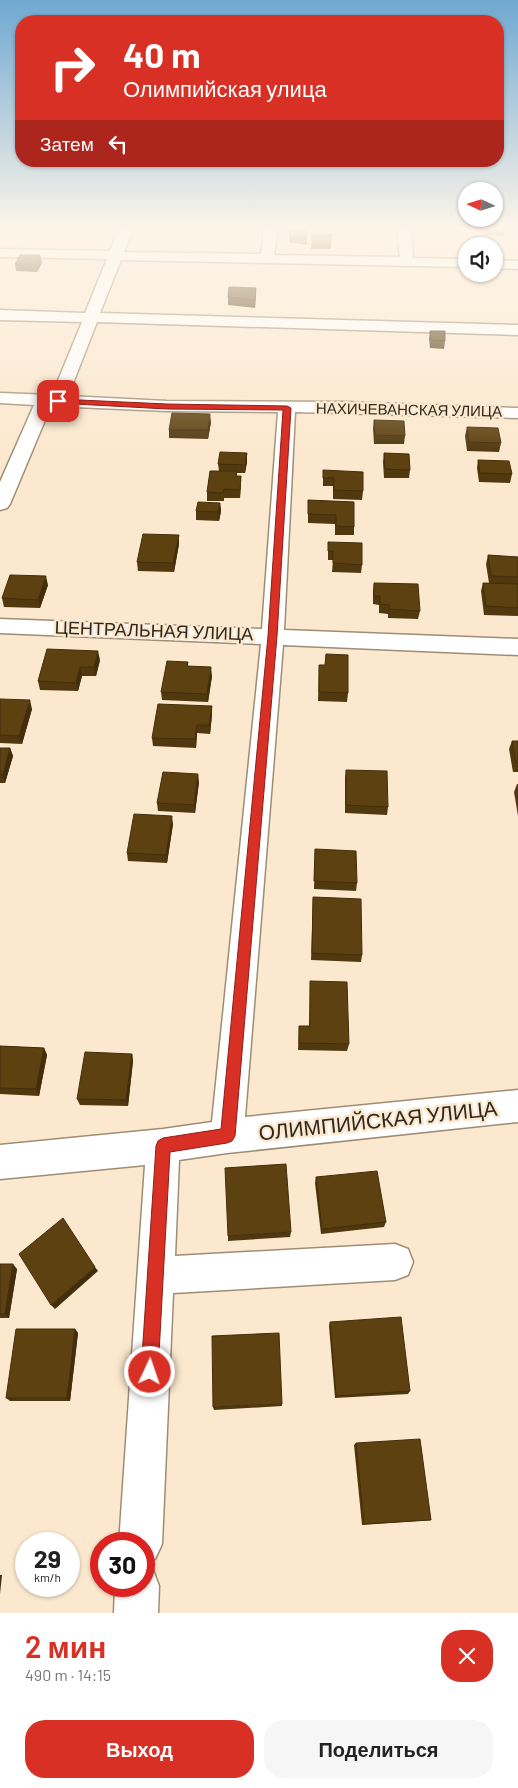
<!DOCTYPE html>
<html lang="ru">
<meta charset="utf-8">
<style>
:root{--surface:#fff;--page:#f6f6f6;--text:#222;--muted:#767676;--accent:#d93025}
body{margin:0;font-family:Barlow,sans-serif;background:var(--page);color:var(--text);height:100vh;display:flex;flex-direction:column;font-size:19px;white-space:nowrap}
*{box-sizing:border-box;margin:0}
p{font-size:16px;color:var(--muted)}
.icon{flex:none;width:28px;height:28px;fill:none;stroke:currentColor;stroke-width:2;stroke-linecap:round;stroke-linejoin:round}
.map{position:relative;height:1613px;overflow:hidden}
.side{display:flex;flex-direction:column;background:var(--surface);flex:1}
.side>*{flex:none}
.guide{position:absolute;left:15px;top:15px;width:489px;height:152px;border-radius:20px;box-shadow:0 1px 4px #0004;background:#d93025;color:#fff;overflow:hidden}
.needle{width:32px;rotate:274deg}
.tools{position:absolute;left:458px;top:182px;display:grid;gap:10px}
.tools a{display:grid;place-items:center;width:45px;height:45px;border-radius:50%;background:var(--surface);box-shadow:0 1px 4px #0004;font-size:25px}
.speed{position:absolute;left:15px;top:1532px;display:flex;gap:10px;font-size:25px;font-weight:700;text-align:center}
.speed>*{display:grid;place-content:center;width:65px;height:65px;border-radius:50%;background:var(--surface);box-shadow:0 1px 4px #0004;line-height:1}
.speed small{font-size:12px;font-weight:400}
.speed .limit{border:8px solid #d22;background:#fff;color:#111}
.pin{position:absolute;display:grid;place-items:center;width:42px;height:42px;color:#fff;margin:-21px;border-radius:10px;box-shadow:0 2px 8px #0006}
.me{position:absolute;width:55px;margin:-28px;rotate:3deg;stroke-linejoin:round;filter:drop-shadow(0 0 4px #0008)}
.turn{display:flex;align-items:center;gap:18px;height:105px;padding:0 25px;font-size:22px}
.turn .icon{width:65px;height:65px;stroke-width:2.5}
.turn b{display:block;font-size:35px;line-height:42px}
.then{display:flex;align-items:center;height:48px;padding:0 25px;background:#0003;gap:10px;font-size:19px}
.round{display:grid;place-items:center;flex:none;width:52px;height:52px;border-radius:20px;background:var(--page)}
.summary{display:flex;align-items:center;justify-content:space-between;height:85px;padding:0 25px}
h1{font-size:30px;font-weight:600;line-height:38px;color:var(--accent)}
.cta{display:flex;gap:10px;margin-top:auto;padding:10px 25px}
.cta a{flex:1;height:58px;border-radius:20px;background:var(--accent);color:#fff;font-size:20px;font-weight:600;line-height:58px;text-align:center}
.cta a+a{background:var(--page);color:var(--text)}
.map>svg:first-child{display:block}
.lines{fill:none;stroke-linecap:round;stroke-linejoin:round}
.minor-casing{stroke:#9e8d75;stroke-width:3}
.minor{fill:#fff;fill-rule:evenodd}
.wall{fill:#51380f}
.shaded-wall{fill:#422e0c}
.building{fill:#5e4111;stroke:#422e0c}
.route{fill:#d93025;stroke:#8d1f18}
.labels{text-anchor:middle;stroke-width:5;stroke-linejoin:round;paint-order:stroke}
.far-street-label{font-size:15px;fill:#2f281e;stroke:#fbe8ce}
.street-label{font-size:18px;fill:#2f281e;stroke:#fbe8ce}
.near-street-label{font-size:21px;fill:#2f281e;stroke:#fbe8ce}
</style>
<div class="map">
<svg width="518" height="1613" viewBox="0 0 518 1613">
<rect width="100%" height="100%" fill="#fbe8ce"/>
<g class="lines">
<defs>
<path id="minor" d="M119,229H133L124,252L261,254L264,229H278L274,255L400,257L397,229H411L413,258L466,259V267L121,260L100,313L518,325V335L97,322L68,396L167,401L344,402L518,408V418L295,412L284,630L518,639V655L283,645L245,1117L518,1090V1122L227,1153L179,1160L175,1256L395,1244L408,1249L413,1262L408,1275L395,1280L173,1293L162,1544L155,1559L144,1564V1544H119L145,1165L0,1179V1145L163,1129L212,1122L261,644L0,633V619L262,629L278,412L167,411L51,406L10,504L7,508L0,510V482L34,405L0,403V393L52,395L82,322L0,320V310L85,313L107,259L0,257V249L110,251Z
M494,260L518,261V269L494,268Z
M144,1567L153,1570L159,1586L158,1613H114L115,1586H144Z"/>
</defs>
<use href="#minor" class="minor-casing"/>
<use href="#minor" class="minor"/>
</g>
<path class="wall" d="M481,229H505L504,236L483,235Z
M307,230V245L289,242V235Z
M312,234H332L331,249H311Z
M40,255L42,263L37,272L16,271L15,264Z
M256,288L255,308L228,305V297Z
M430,331L445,341L444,349L430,348L429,339Z
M374,420L405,436L404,444H374L373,428Z
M211,422L208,439L169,438V430Z
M467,427L501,443L499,452L467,451L465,436Z
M247,453V462L245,473H237V476H241L240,498H224V501H207V492L219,471L218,464Z
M384,453L410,470L409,478H384L383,462Z
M478,460L512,474L510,483L479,482L477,468Z
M323,470L363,491L362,500L333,499V486H323Z
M308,500L354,502V535H335V524L308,523Z
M220,503L221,511L219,521L196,520V511Z
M179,535V544L174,572L138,571L137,562Z
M328,542L362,565L361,573L332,572L333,560H328Z
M488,555L518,557V616L484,615L481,591L483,583H489L486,564Z
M374,583L420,611L418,619L388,618V614L379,613V605L373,604V591Z
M48,585L40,608L4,607L2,598Z
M326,654L348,693L347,702L318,701L319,665H325Z
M100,660L96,676H82L78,691L40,690L38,681Z
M188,662V666L212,676L208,702L162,700L161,692Z
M0,699L32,709L22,744L0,743Z
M212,706V715L210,734L197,733L196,748L153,746L152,738Z
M512,741H518V772H513L509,749Z
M0,748H10L13,756L5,783H0Z
M346,770L388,807L387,815L345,813V778Z
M199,782L195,813L158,811L157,803Z
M517,784H518V816L514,792Z
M173,824L167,863L128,861L127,853Z
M315,849L357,883L356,891L314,889Z
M313,897L362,955L361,962L311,960Z
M310,981L349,1044L347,1051L298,1050L299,1026H309Z
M0,1046L44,1048L47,1055L39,1096L0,1094Z
M132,1054L133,1061L128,1106L80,1105L77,1099Z
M316,1177L386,1222L384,1227L321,1234L315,1183Z
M291,1232L290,1237L228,1241V1236Z
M0,1264L17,1269L9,1318H0Z
M330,1322L410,1391L408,1394L335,1398L329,1326Z
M75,1329L78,1333L70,1401H10L6,1398Z
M282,1404V1406L214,1410L213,1407Z
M356,1443L431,1520L362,1525L354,1445Z"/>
<path class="shaded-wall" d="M40,255L42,263L37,272L35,264Z
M256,288V296L255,308V300Z
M210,414L211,422L208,439V430Z
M247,453V462L245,473V465Z
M241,476V484L240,498V490Z
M220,503L221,511L219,521L218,512Z
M179,535V544L174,572L173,563Z
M46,576L48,585L40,608L38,600Z
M98,651L100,660L96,676L94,667Z
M80,667L82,676L78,691L76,683Z
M211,667L212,676L208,702L207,694Z
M30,700L32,709L22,744L19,736Z
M212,706V715L210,734L209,725Z
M197,725V733L196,748L195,739Z
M10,748L13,756L5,783L3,775Z
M198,774L199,782L195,813L194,805Z
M172,816L173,824L167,863L166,855Z
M44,1048L47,1055L39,1096L36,1089Z
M132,1054L133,1061L128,1106L126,1100Z
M13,1264L17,1269L9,1318L5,1314Z
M95,1267L98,1271L55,1309L51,1305Z
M75,1329L78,1333L70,1401L67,1398Z
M0,1575H2L0,1594Z"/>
<path class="building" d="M289,229L307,230V237L289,235Z
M312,234H332L331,242L312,241Z
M20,255H40L35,264H15Z
M229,287L256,288L255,300L228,297Z
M430,331H445V341L431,340Z
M172,413L210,414L208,430H169Z
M374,420L404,421L405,436L375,435Z
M467,427L498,428L501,443L469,442Z
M220,452L247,453L245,465L218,464Z
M384,453L409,454L410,470L385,469Z
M478,460L509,461L512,474L480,473Z
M323,470L363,472V491L334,490V478H323Z
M210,471H237L236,476H241L240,490L224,489L223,493L207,492Z
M308,500L354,502V527L336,526V515L308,514Z
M198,502L220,503L218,512L196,511Z
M143,534L179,535L173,563L137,562Z
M328,542L362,543V565L333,563V551H328Z
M488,555L518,557V577L491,576Z
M10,575L46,576L38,600L2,598Z
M374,583L418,584L420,611L389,609V605L380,604V596H374Z
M483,583L518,584V608L486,606Z
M47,649L98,651L94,667H80L76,683L38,681Z
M326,654L348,655V693L319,692V665H325Z
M167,661L188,662L187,666L211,667L207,694L161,692Z
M0,699L30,700L19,736L0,735Z
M158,704L212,706L209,725H197L195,739L152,738Z
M512,741H518V763H516Z
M0,748H10L3,775L0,774Z
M346,770L387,771L388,807L346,805Z
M163,772L198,774L194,805L157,803Z
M134,814L172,816L166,855L127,853Z
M315,849L356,851L357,883L314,881Z
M313,897L361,899L362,955L312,953Z
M310,981L347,982L349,1044L299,1043V1026H310Z
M0,1046L44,1048L36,1089L0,1088Z
M85,1052L132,1054L126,1100L77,1099Z
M286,1164L291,1232L228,1236L225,1168Z
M377,1171L386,1222L322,1229L316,1177Z
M63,1218L95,1267L51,1305L19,1254Z
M0,1264H13L5,1314H0Z
M401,1317L410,1391L336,1396L330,1322Z
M16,1329H75L67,1398H6Z
M279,1333L282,1404L213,1407L212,1336Z
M420,1439L431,1520L364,1524L356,1443Z"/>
<linearGradient id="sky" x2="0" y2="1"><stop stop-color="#6fa8d1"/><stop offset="0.5" stop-color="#fdf5e9"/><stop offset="1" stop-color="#fdf5e9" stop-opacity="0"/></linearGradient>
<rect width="518" height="455" fill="url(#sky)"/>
<path class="route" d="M58,399L167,404L287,406L291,408L277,636L235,1136L232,1141L227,1143L170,1152L158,1372L156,1378L150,1380L144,1378L141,1372L156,1146L158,1141L163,1138L221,1129L268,636L283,410L167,409L56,403V400Z"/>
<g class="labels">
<g class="far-street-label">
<text transform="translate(409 410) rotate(1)" y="5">НАХИЧЕВАНСКАЯ УЛИЦА</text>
</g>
<g class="street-label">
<text transform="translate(154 631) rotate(2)" y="6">ЦЕНТРАЛЬНАЯ УЛИЦА</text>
</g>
<g class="near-street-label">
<text transform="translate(378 1121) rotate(-6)" y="7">ОЛИМПИЙСКАЯ УЛИЦА</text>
</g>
</g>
</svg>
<div class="tools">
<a><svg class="needle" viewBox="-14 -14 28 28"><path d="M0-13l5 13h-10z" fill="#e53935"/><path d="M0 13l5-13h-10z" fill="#767676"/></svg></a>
<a><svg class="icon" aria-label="sound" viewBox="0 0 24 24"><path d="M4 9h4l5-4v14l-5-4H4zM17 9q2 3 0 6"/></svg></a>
</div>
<div class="speed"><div>29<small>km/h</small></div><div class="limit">30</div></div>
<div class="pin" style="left:58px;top:401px;background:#d93025"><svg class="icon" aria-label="arrive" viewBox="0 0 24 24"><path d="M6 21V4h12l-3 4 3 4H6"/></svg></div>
<svg class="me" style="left:150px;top:1372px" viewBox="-20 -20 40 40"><circle r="17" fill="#d93025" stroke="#fff" stroke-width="3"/><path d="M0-11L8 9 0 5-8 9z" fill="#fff"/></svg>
<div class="guide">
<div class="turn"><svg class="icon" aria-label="right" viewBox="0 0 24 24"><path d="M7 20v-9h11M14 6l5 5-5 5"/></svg><div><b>40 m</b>Олимпийская улица</div></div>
<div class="then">Затем<svg class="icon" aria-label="left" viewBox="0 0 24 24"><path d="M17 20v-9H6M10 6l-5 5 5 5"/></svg></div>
</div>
</div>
<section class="side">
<div class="summary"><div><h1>2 мин</h1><p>490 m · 14:15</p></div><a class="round" style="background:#d93025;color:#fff"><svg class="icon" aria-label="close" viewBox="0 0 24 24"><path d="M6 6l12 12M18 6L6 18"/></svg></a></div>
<div class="cta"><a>Выход</a><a>Поделиться</a></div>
</section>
